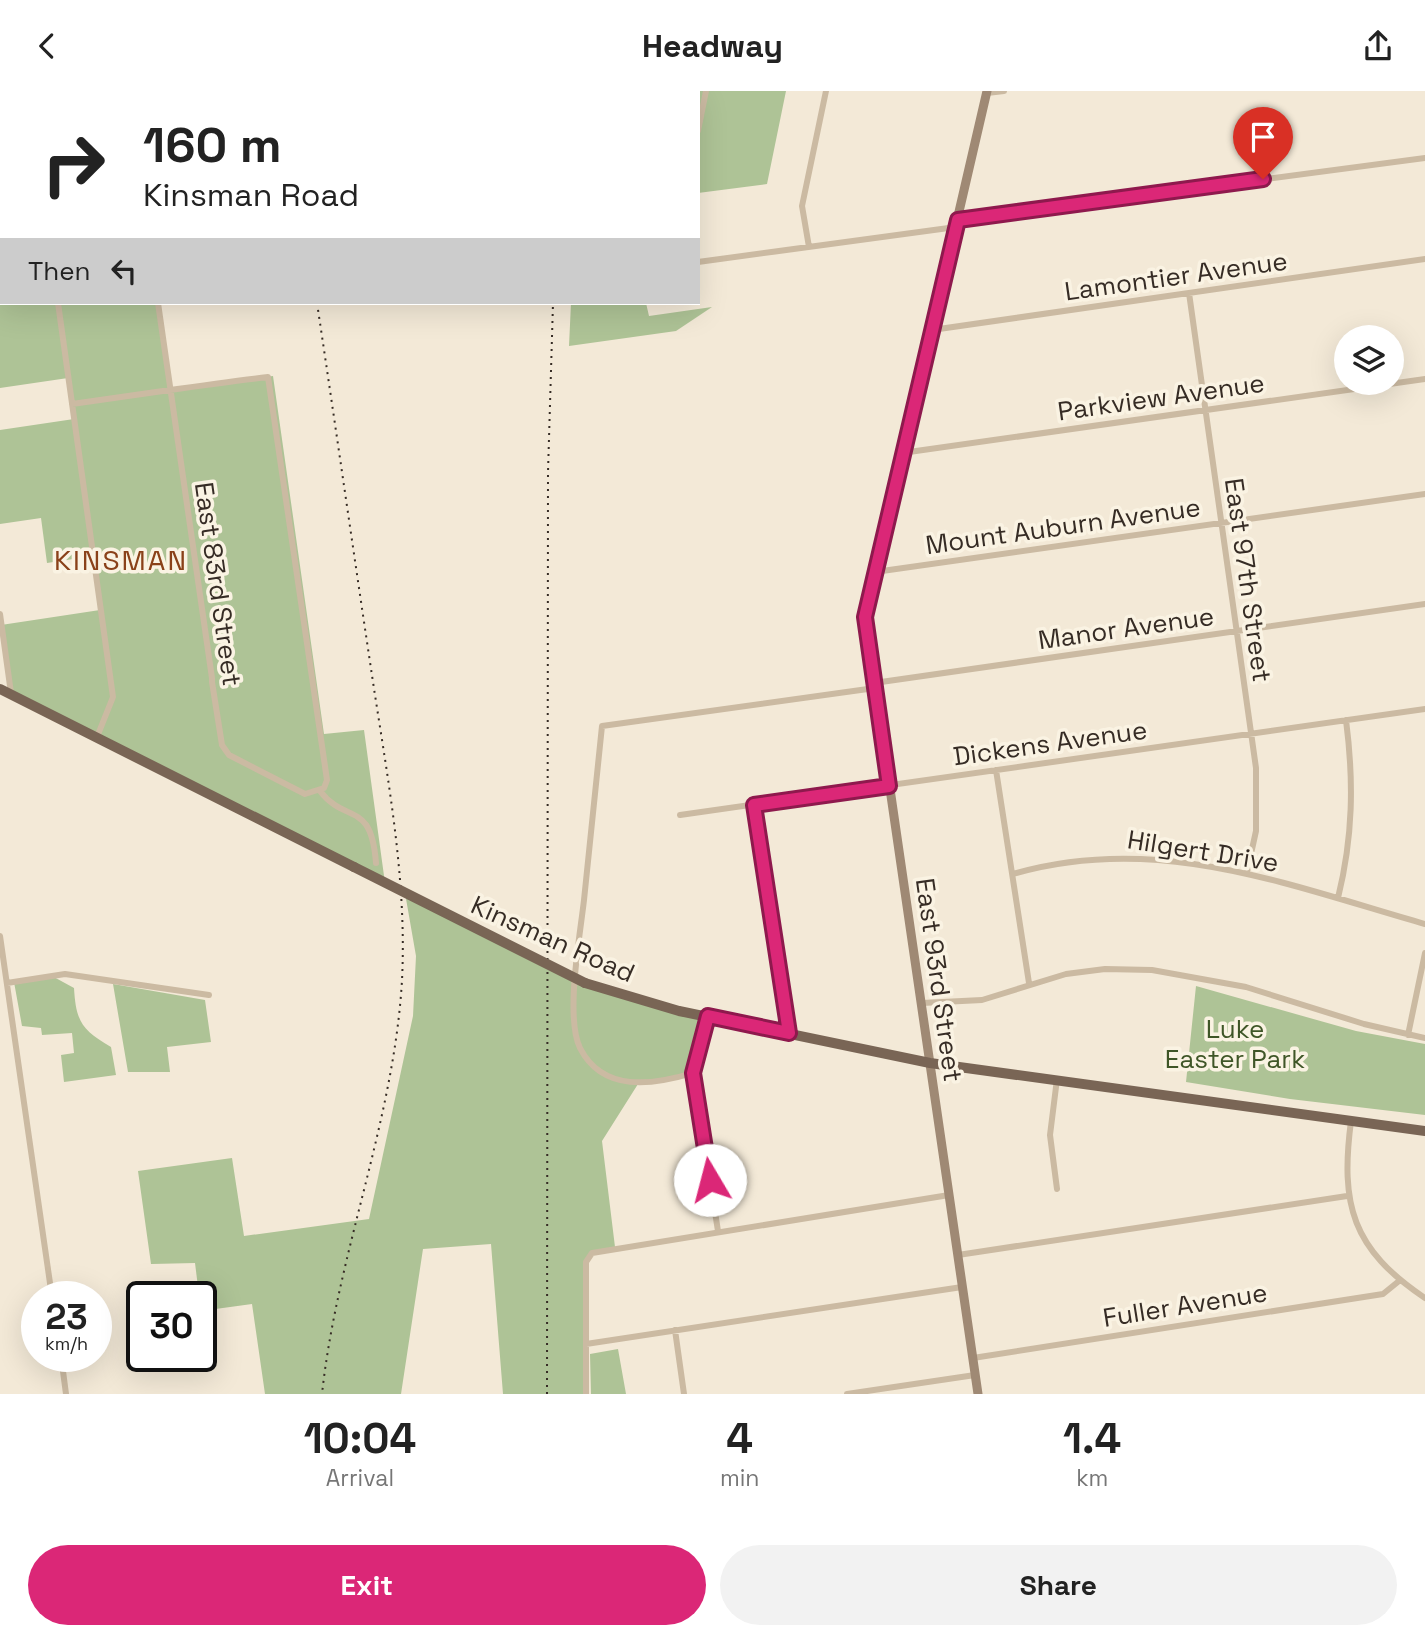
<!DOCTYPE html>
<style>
:root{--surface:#fff;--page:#f2f2f2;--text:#222;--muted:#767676;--accent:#db2777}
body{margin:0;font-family:"Space Grotesk",sans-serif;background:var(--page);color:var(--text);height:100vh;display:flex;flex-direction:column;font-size:26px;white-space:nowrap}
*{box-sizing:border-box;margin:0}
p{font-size:23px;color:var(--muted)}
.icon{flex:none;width:38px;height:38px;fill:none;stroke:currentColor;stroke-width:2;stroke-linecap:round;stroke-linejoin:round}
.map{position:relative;height:1303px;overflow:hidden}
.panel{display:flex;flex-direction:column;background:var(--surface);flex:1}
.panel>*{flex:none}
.top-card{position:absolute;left:0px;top:0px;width:700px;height:214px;box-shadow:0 7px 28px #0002;background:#fff;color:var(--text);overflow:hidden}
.fabs{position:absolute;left:1334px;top:234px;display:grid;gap:14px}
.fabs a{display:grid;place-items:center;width:70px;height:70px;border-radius:50%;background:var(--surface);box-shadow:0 7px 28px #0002;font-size:35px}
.speed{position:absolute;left:21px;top:1190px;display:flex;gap:14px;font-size:35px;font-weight:700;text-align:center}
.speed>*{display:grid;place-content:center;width:91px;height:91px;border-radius:50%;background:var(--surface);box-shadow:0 7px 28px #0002;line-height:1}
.speed small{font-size:18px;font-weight:400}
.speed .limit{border:4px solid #111;border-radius:10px;background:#fff;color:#111}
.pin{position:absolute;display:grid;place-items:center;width:60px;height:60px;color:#fff;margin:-72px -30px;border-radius:50% 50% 50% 0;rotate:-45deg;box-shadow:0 0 7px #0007}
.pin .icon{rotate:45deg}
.me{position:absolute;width:77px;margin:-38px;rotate:352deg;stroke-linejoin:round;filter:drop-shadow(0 0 5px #0008)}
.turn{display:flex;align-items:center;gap:24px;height:147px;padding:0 28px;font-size:32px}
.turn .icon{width:91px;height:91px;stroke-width:2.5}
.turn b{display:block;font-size:49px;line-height:60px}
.then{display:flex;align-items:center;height:66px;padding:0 28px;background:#0003;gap:14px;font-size:26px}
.eta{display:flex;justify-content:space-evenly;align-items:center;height:119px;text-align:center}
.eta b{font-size:42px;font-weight:700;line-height:49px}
.primary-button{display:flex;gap:14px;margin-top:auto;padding:14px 28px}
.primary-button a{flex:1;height:80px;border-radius:42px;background:var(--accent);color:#fff;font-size:28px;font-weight:700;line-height:80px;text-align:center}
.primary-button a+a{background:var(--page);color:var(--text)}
header{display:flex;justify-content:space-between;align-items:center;height:91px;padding:0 28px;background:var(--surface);font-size:32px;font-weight:700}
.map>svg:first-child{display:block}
.green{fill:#aec396}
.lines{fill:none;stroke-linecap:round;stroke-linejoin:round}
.minor{stroke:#cbbaa2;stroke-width:6}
.secondary{stroke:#9f8974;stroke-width:9}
.primary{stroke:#796555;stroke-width:10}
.rail{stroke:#362c25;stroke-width:2;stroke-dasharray:2 5;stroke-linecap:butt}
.primary-bridge{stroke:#796555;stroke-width:10}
.route-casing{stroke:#8e194d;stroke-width:18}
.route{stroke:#db2777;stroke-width:12}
.labels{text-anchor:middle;stroke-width:7;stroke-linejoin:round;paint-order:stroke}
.street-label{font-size:26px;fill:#362c25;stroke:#faf3e3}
.park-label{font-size:26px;fill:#3f5627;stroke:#faf3e3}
.neighbourhood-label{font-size:28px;letter-spacing:2px;fill:#8a4119;stroke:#faf3e3}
</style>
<header><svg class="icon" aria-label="back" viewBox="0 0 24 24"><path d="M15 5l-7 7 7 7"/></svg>Headway<svg class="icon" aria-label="share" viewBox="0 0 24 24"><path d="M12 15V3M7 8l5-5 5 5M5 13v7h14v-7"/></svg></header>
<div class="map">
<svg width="1425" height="1303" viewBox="0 0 1425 1303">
<rect width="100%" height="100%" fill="#f3e9d7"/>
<path class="green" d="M0,0H231L2,2V212H159L170,299L273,285L324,643L364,639L385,792L11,602L1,534L100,519L93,465L47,472L41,427L0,433V339L74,328L68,287L0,297Z
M617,0H786L767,93L698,102V2Z
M571,212H646L649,225L712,216L676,240L569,255Z
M405,802L585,892L708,925L693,982L638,993L602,1050L615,1156L592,1162L586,1171V1303H503L491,1153L423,1158L401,1303H265L252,1213L201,1220L195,1172L151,1173L138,1080L232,1067L244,1145L369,1128L413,925L416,865Z
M52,885L74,897C76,931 82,939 111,956L116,984L64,991L61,964L74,962L72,942L42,944L41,937L22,935L14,891Z
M113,893L205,909L211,951L167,956L170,981H128Z
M1196,895L1356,940L1425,953V1024L1290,1008L1186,991Z
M618,1258L626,1303H591L590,1263Z"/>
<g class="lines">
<path class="minor" d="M127,0V2
M505,0V2
M617,0V2
M987,2L1004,0
M698,40L706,0
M0,84H2
M958,129L1425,67
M809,156L802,115L826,0
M698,171L956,136
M1189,202L1256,677V740L1247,781
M58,212L113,606L97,646
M932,239L1425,168
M72,313L163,300C198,295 233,290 268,286L327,689L324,697L305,703L229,664L222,654L212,591V587L158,212
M902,362L1425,288
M875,481L1425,403
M0,523L11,602
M874,592L1425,513
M996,679L1029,892
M320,700C346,734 371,708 376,772
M754,714L789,942
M680,724L1425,618
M1013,783C1157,741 1288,794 1425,833
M1338,807C1353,746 1354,691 1346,629
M0,845L52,1206
M7,892L65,883L209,904
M922,912L982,909L1066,883L1105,878L1152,879L1246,896L1364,933L1425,947
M708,925L693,982L718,1140
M1408,944L1425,862
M693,982C653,994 603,1002 580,957C565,926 580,845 584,809C590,751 596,693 602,635L875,597
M1351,1030C1340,1114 1352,1158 1425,1207
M1057,1098L1050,1044L1057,988
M958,1164L1347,1105
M675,1239L684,1303
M586,1253L962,1196
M61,1265L66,1303
M973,1267L1383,1203L1399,1190
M586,1303V1171L592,1162L949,1104
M847,1303L975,1284"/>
<path class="secondary" d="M978,1303L865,526L987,0"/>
<path class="primary" d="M0,598L354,776
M585,892L679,920L930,972L1425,1040"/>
<path class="rail" d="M280,0L281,2
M574,2V0
M317,212C336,338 354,465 373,591C388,690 407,789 402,889C394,1030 337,1163 322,1303
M547,1303L548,381L553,212"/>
<path class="primary-bridge" d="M354,776L585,892"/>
</g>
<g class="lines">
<defs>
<path id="route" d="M710,1089L693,982L708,925L789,942L754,714L889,695L865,526L958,129L1263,88"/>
</defs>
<use href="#route" class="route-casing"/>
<use href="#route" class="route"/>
</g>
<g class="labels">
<g class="street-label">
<text transform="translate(1176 185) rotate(-8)" y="9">Lamontier Avenue</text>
<text transform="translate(1161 306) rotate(-8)" y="9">Parkview Avenue</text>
<text transform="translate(1063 435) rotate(-8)" y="9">Mount Auburn Avenue</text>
<text transform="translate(1248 489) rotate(82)" y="9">East 97th Street</text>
<text transform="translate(218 493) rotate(82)" y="9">East 83rd Street</text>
<text transform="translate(1126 537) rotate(-8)" y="9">Manor Avenue</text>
<text transform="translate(1050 652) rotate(-8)" y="9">Dickens Avenue</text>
<text transform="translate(1203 760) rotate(9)" y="9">Hilgert Drive</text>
<text transform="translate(553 848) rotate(24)" y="9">Kinsman Road</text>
<text transform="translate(939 889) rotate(82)" y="9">East 93rd Street</text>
<text transform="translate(1185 1214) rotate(-9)" y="9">Fuller Avenue</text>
</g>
<g class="park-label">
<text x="1235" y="947">Luke<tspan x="1235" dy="30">Easter Park</tspan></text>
</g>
<g class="neighbourhood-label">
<text x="121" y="479">KINSMAN</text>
</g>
</g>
</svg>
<div class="fabs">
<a><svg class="icon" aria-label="layers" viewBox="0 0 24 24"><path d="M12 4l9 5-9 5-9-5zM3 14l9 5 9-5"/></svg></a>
</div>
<div class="speed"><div>23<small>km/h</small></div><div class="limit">30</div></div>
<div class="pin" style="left:1263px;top:88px;background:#d93025"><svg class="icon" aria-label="arrive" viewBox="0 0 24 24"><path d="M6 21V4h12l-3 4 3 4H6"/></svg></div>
<svg class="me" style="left:710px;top:1089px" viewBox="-20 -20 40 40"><circle r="19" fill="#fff"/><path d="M0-13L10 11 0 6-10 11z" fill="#db2777"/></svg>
<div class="top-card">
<div class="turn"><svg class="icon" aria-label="right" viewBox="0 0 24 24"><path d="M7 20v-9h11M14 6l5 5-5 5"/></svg><div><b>160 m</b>Kinsman Road</div></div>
<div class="then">Then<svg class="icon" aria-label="left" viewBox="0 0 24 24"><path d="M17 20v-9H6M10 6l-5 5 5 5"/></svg></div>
</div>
</div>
<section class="panel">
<div class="eta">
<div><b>10:04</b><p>Arrival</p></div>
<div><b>4</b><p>min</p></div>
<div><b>1.4</b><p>km</p></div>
</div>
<div class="primary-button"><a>Exit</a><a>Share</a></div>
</section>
